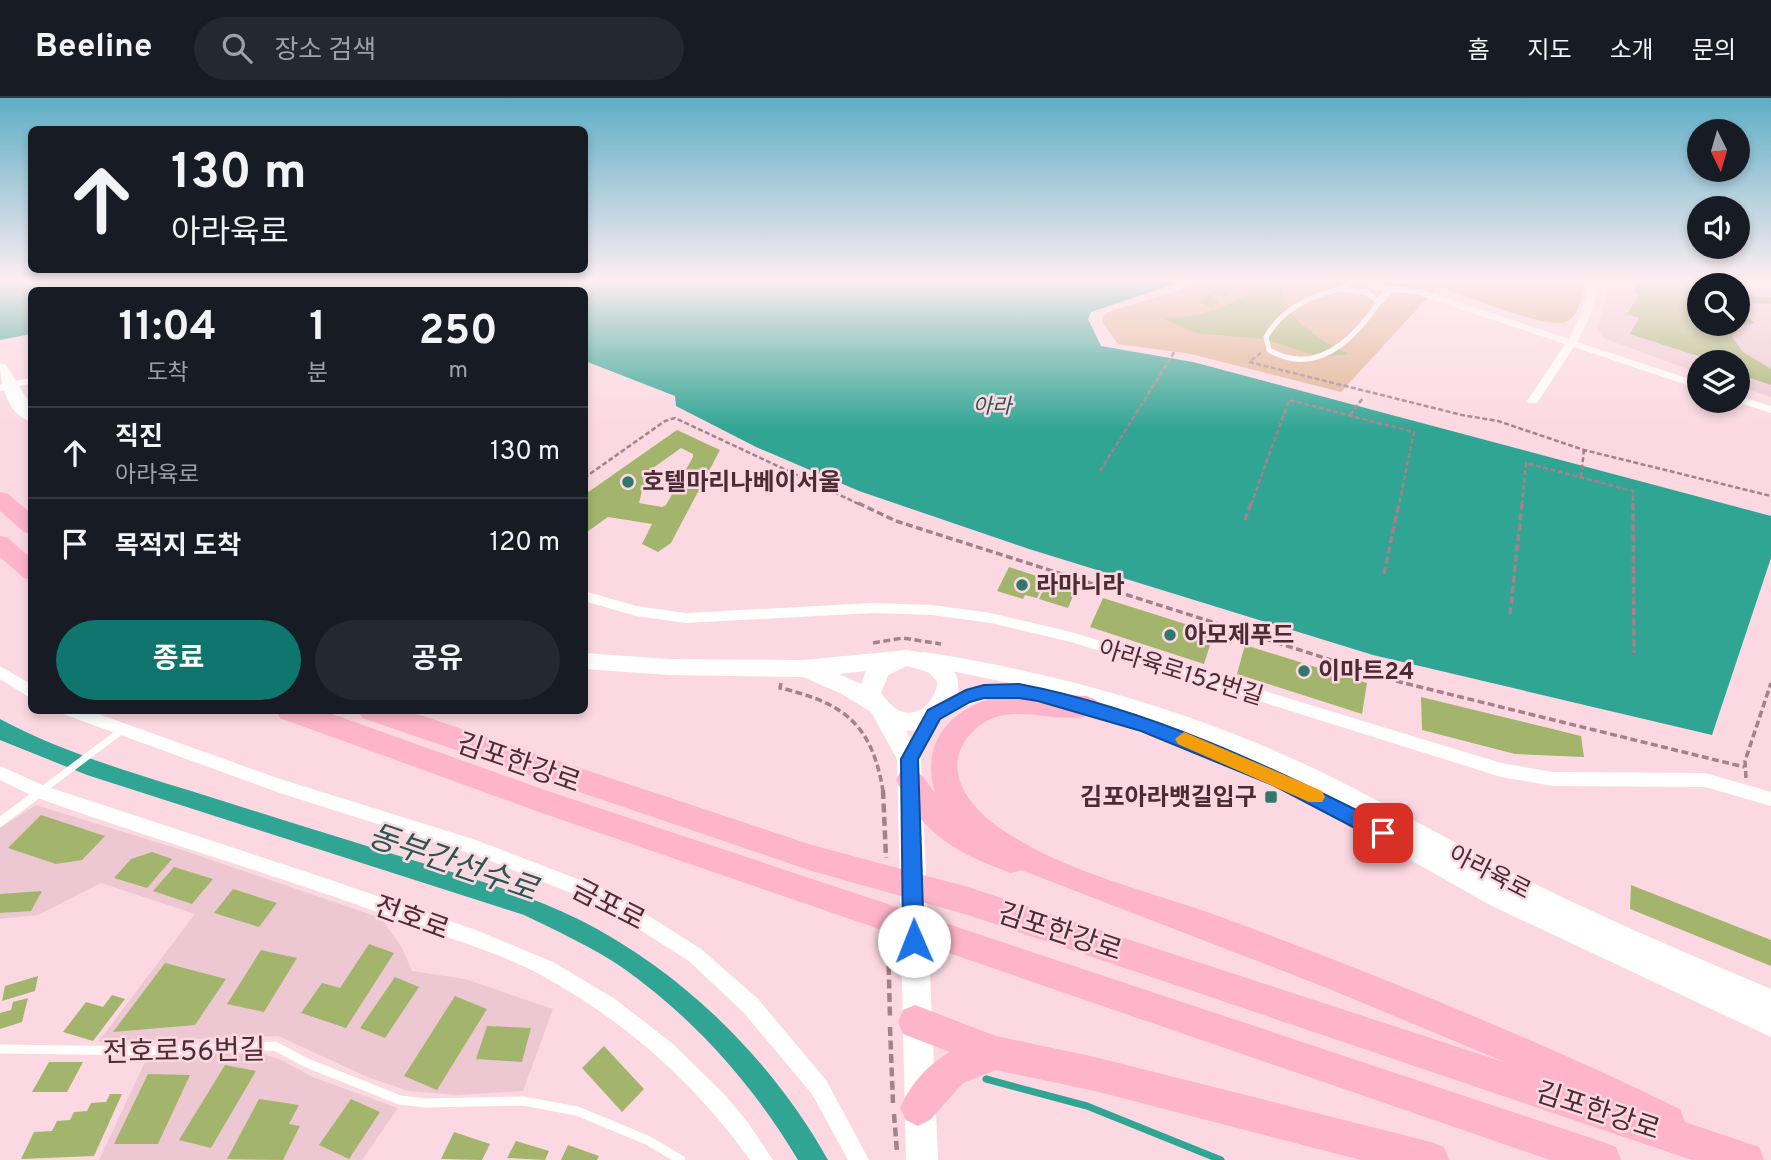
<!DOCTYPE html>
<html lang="ko">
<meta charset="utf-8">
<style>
:root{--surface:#171b24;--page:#242831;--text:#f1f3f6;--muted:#9ea1a6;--line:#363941;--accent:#0f766e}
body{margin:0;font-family:Overpass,"Noto Sans KR",sans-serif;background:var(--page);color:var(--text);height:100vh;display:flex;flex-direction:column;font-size:26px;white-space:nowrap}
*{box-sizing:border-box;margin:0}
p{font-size:23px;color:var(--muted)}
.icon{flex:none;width:38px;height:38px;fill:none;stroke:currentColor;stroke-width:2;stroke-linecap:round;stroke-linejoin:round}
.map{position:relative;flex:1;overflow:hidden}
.details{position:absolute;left:28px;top:189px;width:560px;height:427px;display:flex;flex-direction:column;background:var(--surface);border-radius:10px;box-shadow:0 4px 10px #0003}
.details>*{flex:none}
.top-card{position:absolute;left:28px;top:28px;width:560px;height:147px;border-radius:10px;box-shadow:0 4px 10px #0003;background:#171b24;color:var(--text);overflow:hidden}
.needle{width:46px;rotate:175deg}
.tools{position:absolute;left:1687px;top:21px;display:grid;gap:14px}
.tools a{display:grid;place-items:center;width:63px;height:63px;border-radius:50%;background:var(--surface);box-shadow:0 4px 10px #0003;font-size:35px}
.pin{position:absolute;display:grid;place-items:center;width:60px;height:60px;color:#fff;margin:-30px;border-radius:14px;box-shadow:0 4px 10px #0006}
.me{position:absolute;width:77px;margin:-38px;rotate:359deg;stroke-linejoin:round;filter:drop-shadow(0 0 5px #0008)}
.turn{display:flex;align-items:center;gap:24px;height:147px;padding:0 28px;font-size:32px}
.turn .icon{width:91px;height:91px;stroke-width:2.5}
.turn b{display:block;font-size:49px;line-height:60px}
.eta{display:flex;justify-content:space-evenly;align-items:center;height:119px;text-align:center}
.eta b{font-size:42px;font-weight:700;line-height:49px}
.action{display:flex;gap:14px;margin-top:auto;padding:14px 28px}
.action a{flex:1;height:80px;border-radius:42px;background:var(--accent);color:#fff;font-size:28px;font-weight:700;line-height:80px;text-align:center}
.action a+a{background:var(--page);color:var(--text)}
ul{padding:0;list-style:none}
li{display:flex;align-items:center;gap:21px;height:91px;padding:0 28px;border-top:2px solid var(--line)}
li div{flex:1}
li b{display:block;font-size:26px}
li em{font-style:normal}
header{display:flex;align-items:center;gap:42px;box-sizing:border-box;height:98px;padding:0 35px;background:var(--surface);border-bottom:2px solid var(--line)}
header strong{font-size:33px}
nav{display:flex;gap:38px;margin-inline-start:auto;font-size:24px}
.search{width:490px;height:63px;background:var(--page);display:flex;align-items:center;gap:18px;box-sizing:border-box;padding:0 24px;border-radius:38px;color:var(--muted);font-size:26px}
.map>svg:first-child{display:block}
.built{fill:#edc8d2;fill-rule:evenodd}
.green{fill:#dfb28f}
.water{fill:#30a593}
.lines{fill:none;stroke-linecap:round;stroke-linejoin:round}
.stream{stroke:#30a593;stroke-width:7}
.building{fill:#a3b56c;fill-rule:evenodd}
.path-far2{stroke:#a4828c;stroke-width:2.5;stroke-dasharray:5 2.5;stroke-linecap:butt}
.path-far1{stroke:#a4828c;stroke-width:3.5;stroke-dasharray:7 3.5;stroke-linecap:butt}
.path{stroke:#a4828c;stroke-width:4.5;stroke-dasharray:9 4.5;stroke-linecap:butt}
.service-far2{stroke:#fff;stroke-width:5}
.service-far1{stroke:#fff;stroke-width:7}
.service{stroke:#fff;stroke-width:9}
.minor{fill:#fff;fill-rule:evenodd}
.tertiary{fill:#fff;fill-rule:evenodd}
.secondary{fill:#fff;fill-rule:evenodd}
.trunk{fill:#feb4ca;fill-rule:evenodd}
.route{fill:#1a73e8;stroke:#114b97;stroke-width:2}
.slow{fill:#f59e0b}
.poi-dot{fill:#32776b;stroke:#fcd9e2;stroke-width:2.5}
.labels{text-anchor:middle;stroke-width:5;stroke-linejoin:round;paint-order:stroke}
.far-water-label{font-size:21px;font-style:italic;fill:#295850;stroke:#fcd9e2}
.poi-label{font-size:24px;font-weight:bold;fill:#4b2b35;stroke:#fcd9e2;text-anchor:start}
.street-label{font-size:24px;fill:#4b2b35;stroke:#fcd9e2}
.near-street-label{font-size:28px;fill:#4b2b35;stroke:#fcd9e2}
.near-water-label{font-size:32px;font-style:italic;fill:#295850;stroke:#fcd9e2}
</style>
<header>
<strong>Beeline</strong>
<div class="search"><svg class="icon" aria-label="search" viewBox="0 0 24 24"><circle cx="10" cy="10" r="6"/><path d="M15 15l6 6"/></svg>장소 검색</div>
<nav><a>홈</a><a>지도</a><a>소개</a><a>문의</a></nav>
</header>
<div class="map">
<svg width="1771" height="1062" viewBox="0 0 1771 1062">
<rect width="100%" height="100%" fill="#fcd9e2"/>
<path class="built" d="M1605,184H1771V299L1738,288V264H1699V275L1603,240L1597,229L1607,199ZM1699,187H1738V226H1699Z
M36,707L182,752L381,820L402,850L412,873L465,881L553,911L523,993L456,997L409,993L370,980L278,938L98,944L195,816L101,785L38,817L0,821V730Z
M220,955L262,956L279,961L315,980L398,1010L362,1062H99L147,960Z"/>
<path class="green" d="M1194,184H1585C1583,196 1579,216 1568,223C1553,234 1458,195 1438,188L1341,294L1191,256L1118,246L1103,225L1102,219L1110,213L1178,193Z"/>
<path class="water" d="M0,184H1180L1091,214L1088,221L1101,248L1193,264L1771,418V460L1712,637L1373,557L1029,451L859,393L756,349L676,308L675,298L585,263L584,192H32L31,236L0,242Z
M0,621C58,652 125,673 188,692C261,715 333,738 406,760C465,778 525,795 580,822C683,874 772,962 828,1062H798C754,988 694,920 623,870C592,849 557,833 524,817L87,677L0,642Z"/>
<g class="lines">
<path class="stream" d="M986,981L1087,1008L1221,1062"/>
</g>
<path class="building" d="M1225,184L1243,185L1224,200L1216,196L1211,199L1220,203L1212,210L1198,204Z
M1263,184H1280L1284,205L1297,223L1324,243L1349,256L1319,259L1264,241L1195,235L1162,220L1197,217L1226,208L1245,198Z
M1640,184H1709L1718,187H1699V226H1738V212L1755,225L1743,227L1732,239L1743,254L1771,271V287L1738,276V264H1716L1630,236L1639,220L1627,216L1639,197L1633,194Z
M1738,193L1743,198L1771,199V206L1738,205Z
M677,332L720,352L671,445L658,454L642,446L652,426L608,419L584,436V397ZM681,350L693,356V359L666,407L662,409L639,405L642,393L664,376L653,370Z
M1009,469L1046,481L1037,500L1025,497L1023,501L997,493Z
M1048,482L1076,491L1068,510L1039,501Z
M1103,500L1214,535L1204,566L1090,529Z
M1245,547L1367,585L1362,616L1237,576Z
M1421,599L1581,638L1584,659L1515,656L1422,632Z
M41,717L105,738L82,762L56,766L8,750Z
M152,754L172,761L147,790L114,780L131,761Z
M174,769L213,781L192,806L153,793Z
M1631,787L1771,842V868L1630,811Z
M233,791L277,805L259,829L214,815Z
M42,793L31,813L0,815V796Z
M369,846L394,855L346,930L301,915L322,885L340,890Z
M261,852L297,860L264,914L227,906Z
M165,865L226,881L195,927L113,934Z
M38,878L35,893L2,903L5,888Z
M395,879L419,889L385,940L360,930Z
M112,897L125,901L93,943L63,934L86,904L103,909Z
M455,898L487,911L437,992L404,978Z
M28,900L22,924L0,931V915L11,912L13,904Z
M487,928L531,930L522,964L476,961Z
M604,948L644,991L622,1014L582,970Z
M49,964H83L67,994H32Z
M225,967L256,973L211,1050L179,1042Z
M148,976L190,977L158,1046H114Z
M110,996H122L94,1058L21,1061L34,1034L52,1033L57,1023L70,1022L74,1014L87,1013L91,1005L106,1004Z
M259,1001L299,1007L289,1026L300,1028L283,1062L227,1061Z
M351,1001L380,1014L349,1061L319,1047Z
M454,1034L490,1046L482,1062L441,1061Z
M516,1043L549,1053L545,1062L507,1060Z
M568,1047L599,1058L597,1062H561Z"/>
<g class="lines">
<path class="path-far2" d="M17,184L32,247
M1261,255L1249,264L1462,317L1498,323L1584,352L1771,398
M1350,317L1363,300
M1100,373L1175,253
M1581,379L1584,352
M584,380L665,323L675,320L861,407
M1251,407L1289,302L1414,334L1399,407
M1522,407L1526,365L1633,393V407"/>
<path class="path-far1" d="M858,405L896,423L1400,584L1744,669
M1633,405L1634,555
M1245,422L1251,405
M1384,476L1399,405
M1510,516L1522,405
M873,545L903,540L941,546
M781,585L780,590C844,605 872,626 883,693
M1746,680L1745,663L1771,585"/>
<path class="path" d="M883,692L886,760
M888,841L890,921
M890,929L893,1005
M894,1016L897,1054"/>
<path class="service-far2" d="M1339,191L1366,194L1379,204C1353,243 1316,279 1269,252L1266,239C1282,211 1309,199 1339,191Z"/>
<path class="service-far1" d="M41,693L121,633"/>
<path class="service" d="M0,724L43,692
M0,951L153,953L275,948L307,965L400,1002L426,1005L523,1003L577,1013L647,1042L681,1062"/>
<path class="minor" d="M1348,184H1360L1342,193L1334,191Z
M1362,184L1420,191L1569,241L1581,216L1589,184H1599L1591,216L1577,244L1699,284V291L1574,249L1537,305H1529L1527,303L1565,246L1416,196L1393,194L1382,206H1376L1374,204L1383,193L1371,191Z
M32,279V285L0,293V287Z
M1738,298L1771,308V315L1734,303H1738Z
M584,493L636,508L686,515L873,505L932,507L991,515L1071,534L1501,665L1553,674L1705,675L1771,694V708L1705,689L1553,688L1501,679L1071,544L991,525L932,517L873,515L686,525L636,518L584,503Z
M0,568L32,587V601L0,581Z
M61,612H87L280,681L476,742L611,794L701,851L757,900L826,982L869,1062H848L812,996L743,914L689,863L599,806L475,757L280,695L63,616Z
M0,668L45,688L313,776L476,832L553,864L615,901L673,946L726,998L749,1026L773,1062H750C696,986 624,922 541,877C501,855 456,843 413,827C288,780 160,744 35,699L0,682Z"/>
<path class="tertiary" d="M924,554C1059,575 1190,612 1313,670C1390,707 1463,751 1539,788C1615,825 1693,858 1771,891V939L1490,807L1310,705L1183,649L1087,617L1019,600L985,601L943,617L936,614L934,609L936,604L984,587L1019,586L1077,599L918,566L915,561L918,556Z"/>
<path class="secondary" d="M0,265L6,267L32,309V324C8,318 0,286 0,265Z
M907,552C918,554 935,556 945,563C969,582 958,613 933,626C925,631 915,632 906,633L921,661L938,1062H906L897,661L871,614L842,596L803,579L669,577L584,571V555L669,561L803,562ZM907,568L928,574L937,583C937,602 918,622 898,612C891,608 886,601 881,595L888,577ZM866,573L861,586L839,576Z"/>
<path class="trunk" d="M0,394L8,396L32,416V436L24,434L0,413Z
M0,438L8,440L32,461V482L24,480L0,459Z
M1018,595L1087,598L1096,602L1100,609L1096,616C1054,631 1003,594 967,640C943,672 968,706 993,725C1061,776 1154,793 1232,823C1384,880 1534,940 1680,1011L1685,1024L1759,1049L1764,1062H1692L968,817L812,773L362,620L358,612H405L812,747L968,789L1507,965L1322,888L1021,772L1011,775C956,755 923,737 896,682L900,674C920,667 924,681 935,695C917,634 964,601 1018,595Z
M276,612H321L542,691L1603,1044L1616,1049L1621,1062H1550L542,715L280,620Z
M915,907L996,938L1095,959L1431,1044L1444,1049L1449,1062H1361L1095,993L996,972L963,985L930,1022L918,1028L906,1022L900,1010C910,987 928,966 950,954L903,936L898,924L903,912Z"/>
</g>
<linearGradient id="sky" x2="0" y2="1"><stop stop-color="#5eaec6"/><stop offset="0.55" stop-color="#feeef2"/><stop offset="1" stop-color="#feeef2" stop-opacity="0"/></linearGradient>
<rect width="1771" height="332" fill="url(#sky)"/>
<path class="route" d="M1019,586C1150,611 1272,669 1390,729L1392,735L1390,741L1383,743L1376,741L1275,688L1141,633L1038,603L1019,600H984L970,604L940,621L918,661L924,843L921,850L914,853L906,850L903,843L901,661L928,612L966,592L984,587Z"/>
<path class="slow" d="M1184,634L1322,693L1325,699L1322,704H1309L1178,646L1175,641Z"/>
<g class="poi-dot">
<circle cx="628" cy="384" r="7"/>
<circle cx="1022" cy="487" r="7"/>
<circle cx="1170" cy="537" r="7"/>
<circle cx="1304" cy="573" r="7"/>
<rect x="1264" y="692" width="14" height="14" rx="3.5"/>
</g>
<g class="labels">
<g class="far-water-label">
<text x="992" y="315">아라</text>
</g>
<g class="poi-label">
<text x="642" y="392">호텔마리나베이서울</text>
<text x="1036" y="495">라마니라</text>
<text x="1184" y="545">아모제푸드</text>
<text x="1318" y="581">이마트24</text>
<text x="1257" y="707" text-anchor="end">김포아라뱃길입구</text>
</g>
<g class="street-label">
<text transform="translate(1181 574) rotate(17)" y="8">아라육로152번길</text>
<text transform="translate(1490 774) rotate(27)" y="8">아라육로</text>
</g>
<g class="near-street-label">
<text transform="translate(519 664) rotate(19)" y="10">김포한강로</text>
<text transform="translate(609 806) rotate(27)" y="10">금포로</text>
<text transform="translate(412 819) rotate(20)" y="10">전호로</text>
<text transform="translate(1060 833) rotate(18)" y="10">김포한강로</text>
<text transform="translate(184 952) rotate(-1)" y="10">전호로56번길</text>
<text transform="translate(1598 1012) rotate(18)" y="10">김포한강로</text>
</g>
<g class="near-water-label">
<text transform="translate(453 764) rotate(19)" y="11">동부간선수로</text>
</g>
</g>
</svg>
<div class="tools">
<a><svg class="needle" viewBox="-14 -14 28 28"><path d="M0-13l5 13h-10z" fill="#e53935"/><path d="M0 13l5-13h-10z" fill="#9ea1a6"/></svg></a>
<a><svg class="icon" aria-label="sound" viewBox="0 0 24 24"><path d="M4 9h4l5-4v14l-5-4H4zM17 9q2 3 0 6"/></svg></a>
<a><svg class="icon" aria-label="search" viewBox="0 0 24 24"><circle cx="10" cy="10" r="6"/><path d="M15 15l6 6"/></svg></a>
<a><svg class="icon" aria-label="layers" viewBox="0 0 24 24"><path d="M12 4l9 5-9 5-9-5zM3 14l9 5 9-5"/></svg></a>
</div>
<div class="pin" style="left:1383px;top:735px;background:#d93025"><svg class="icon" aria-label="arrive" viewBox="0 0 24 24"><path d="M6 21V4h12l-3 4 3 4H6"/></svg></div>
<svg class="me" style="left:914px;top:843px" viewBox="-20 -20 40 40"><circle r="19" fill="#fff"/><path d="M0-13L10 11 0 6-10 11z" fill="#1a73e8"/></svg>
<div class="top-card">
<div class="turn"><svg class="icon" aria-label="ahead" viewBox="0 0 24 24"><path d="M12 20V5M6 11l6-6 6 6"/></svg><div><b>130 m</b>아라육로</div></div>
</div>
<section class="details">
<div class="eta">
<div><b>11:04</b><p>도착</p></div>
<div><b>1</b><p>분</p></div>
<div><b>250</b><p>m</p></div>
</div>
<ul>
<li><svg class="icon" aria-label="ahead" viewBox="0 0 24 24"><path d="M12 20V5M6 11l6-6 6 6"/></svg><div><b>직진</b><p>아라육로</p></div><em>130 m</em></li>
<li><svg class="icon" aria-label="arrive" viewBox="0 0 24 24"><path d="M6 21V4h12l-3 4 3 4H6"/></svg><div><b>목적지 도착</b></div><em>120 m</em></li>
</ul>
<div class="action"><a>종료</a><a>공유</a></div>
</section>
</div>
